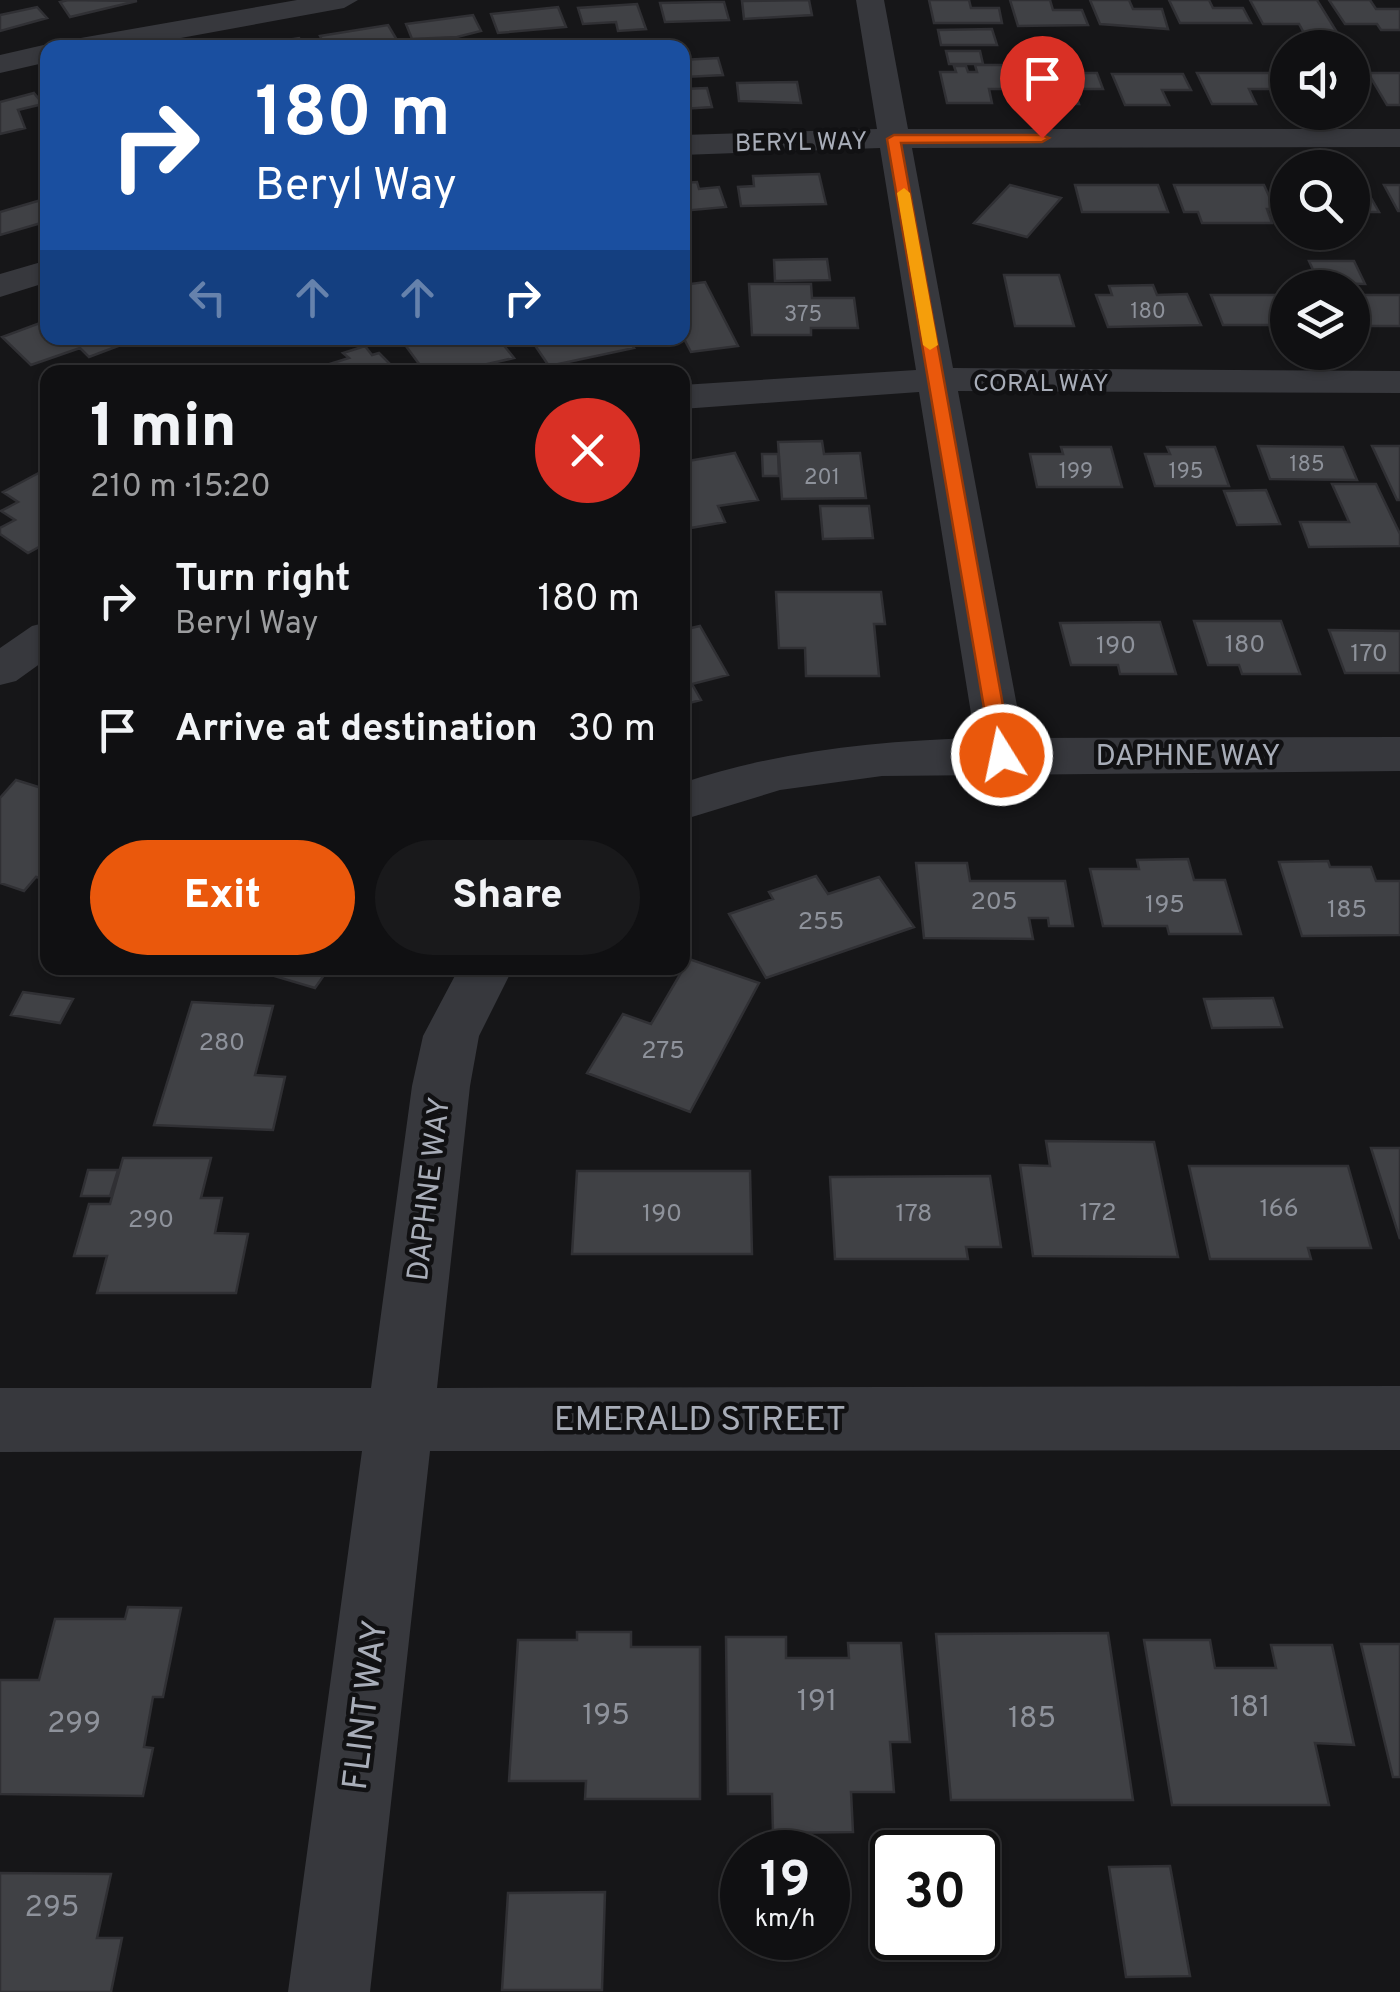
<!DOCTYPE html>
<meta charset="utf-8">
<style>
:root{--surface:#101012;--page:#19191b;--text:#f1f3f6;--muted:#9c9d9f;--line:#303032;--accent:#ea580c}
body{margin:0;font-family:Overpass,sans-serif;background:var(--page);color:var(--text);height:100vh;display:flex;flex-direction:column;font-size:38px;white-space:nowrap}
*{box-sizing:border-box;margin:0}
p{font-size:32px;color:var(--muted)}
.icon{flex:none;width:55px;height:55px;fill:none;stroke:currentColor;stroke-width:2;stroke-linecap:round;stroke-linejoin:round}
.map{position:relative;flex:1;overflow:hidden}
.details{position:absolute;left:40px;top:365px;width:650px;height:610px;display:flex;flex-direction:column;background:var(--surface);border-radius:20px;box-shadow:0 2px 8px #0004,0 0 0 2px var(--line)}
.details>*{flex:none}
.top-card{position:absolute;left:40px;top:40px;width:650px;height:305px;border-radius:20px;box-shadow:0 2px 8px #0004,0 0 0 2px var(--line);background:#1a4fa0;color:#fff;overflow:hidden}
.tools{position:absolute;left:1270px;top:30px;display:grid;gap:20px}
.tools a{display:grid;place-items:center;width:100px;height:100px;border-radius:50%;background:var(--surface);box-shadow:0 2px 8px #0004,0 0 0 2px var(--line);font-size:50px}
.speed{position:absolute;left:720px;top:1830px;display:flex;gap:20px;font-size:50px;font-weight:700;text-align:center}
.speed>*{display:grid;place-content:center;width:130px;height:130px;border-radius:50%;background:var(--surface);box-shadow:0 2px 8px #0004,0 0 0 2px var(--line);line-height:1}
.speed small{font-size:25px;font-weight:400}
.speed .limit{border:5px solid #111;border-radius:15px;background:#fff;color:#111}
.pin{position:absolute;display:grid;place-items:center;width:85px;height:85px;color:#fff;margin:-102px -42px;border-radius:50% 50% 50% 0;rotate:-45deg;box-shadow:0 0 10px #0007}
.pin .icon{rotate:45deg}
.me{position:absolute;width:110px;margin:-55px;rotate:350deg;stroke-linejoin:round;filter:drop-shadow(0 0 8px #0008)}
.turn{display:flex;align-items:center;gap:35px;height:210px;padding:0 50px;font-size:45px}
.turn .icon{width:130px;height:130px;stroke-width:2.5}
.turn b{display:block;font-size:70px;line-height:85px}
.lanes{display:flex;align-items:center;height:95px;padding:0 50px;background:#0003;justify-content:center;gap:50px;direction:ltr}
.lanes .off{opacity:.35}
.round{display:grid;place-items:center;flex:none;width:105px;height:105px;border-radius:52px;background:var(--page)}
.headline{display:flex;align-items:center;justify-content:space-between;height:170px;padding:0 50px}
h1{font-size:60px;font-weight:800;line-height:75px}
.action{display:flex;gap:20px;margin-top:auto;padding:20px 50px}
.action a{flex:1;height:115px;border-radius:60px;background:var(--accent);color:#fff;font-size:40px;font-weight:800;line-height:115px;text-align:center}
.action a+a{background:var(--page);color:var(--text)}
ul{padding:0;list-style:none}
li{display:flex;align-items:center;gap:30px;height:130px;padding:0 50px}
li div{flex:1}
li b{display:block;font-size:38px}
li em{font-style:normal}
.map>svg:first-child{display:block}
.building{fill:#404145;stroke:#303034;stroke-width:2.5}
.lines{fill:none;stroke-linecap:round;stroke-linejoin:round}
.street{fill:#37383d;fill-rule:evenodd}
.route{fill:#ea580c;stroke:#983908;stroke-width:2.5}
.slow{fill:#f59e0b}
.labels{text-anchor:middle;stroke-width:9;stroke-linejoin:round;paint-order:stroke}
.far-number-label{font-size:22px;fill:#8e929b}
.far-street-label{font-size:25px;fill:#a8adb8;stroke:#111113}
.number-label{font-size:25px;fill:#8e929b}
.street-label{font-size:30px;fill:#a8adb8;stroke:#111113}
.near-number-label{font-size:30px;fill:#8e929b}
.near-street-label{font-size:35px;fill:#a8adb8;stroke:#111113}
</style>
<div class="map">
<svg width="1400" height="1992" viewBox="0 0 1400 1992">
<rect width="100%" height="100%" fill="#161618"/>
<path class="building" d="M809,0L812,15L744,19L742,1Z
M929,0H969L971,8H999L1002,23H934Z
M1010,0H1050L1053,10H1082L1088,25L1018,26Z
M1090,0H1129L1133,9H1162L1168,29L1100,24Z
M1169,0H1209L1213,8H1243L1251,23H1180Z
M1250,0H1317L1338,34L1304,33L1299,24H1263Z
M1329,0H1370L1376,9H1400V30H1381L1377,24H1345Z
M137,1L70,17L60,2L68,0Z
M711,2H724L729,20L665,22L660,3Z
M637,4L646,29L618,31L616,22L583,24L578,8Z
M37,7L47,18L0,31V15Z
M558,7L566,27L498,33L491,14Z
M473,15L481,31L457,37L412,39L406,24Z
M388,25L400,45L326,48L320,36Z
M992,29L997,45H941L938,30Z
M299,38L306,48L249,46Z
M946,51H980L983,64H949Z
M718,58L723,75L685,77L682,60Z
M975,65H1010L1017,89H989L992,103H947L940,72H956L954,66H966L968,72H977Z
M1026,73H1097L1103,89H1074L1079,104H1035Z
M1197,73H1269L1277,89H1249L1256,104H1212Z
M1368,73H1400V105H1387Z
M1112,74H1183L1191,90H1162L1169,105H1125Z
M797,82L801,103L739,101L737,83Z
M707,88L712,107L682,109V89Z
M34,93L43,104L18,110L25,128L0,134V102Z
M819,174L826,204L741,206L738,187L754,186L753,176Z
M697,182L699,189L719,187L726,207L682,211V183Z
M1010,185L1061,198L1027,237L974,223Z
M1075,185H1158L1168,212H1082Z
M1174,185H1264L1275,209H1267L1272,223H1202L1198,212H1184Z
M1384,185H1400V211H1398Z
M1352,191H1367L1379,212H1352Z
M48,198V221L0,235V212Z
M827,259L830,280L775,281L774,260Z
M1309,261H1354L1365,284L1319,283Z
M1004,275H1059L1074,326H1015Z
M705,282L738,346L691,352L682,335V285Z
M749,284H811L812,298H854L858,328H811V335H752Z
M1153,285L1157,295L1187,294L1201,325L1108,327L1096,295H1112L1109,286Z
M1211,295H1288V325H1223Z
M1352,295H1400V326H1352Z
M48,320V338H120L126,343L89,357L80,348L31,365L2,337Z
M400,338H498L514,358L483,365L489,372H425Z
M530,338H627L634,348L549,366Z
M365,346L372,355L379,353L398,372H304L349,358L343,353Z
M822,441L824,454L860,453L866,498L782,499L778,442Z
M1258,446L1343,447L1357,480L1270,479Z
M1372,446H1400V500H1397Z
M1061,447H1111L1122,487H1037L1030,454H1063Z
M1167,447H1215L1229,486H1155L1145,454H1170Z
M735,453L758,500L718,506L725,522L685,529L682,462Z
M762,454H778L779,476H763Z
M48,468V542L28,553L0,534V528L15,520L1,511L18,502L3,492Z
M1332,484H1376L1400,534V546L1309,547L1300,522H1349Z
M1266,490L1280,524L1237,525L1224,491Z
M820,506H869L873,538L823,539Z
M776,592H881L885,624H874L879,676H806L805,648H779Z
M1194,621H1281L1300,674H1242L1239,665H1208Z
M1160,622L1176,674H1120L1118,665H1071L1060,623Z
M700,626L728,675L692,684L701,700L682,705V630Z
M1329,630L1400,631V673H1345Z
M16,780L48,790V880L36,877L24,891L0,883V798Z
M1188,859L1194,880H1225L1241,934H1169L1167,926H1103L1090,869H1139L1137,860Z
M1328,861L1330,867H1371L1376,881H1400V935L1302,936L1279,862Z
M916,863H967L970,881H1065L1073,926H1049L1048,918H1029L1033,939L924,938Z
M816,876L828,894L879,877L914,927L766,978L729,914L773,899L769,892Z
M689,959L759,983L690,1112L587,1073L623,1014L651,1024Z
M247,968H329L315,988Z
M23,992L73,999L60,1023L11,1015Z
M1273,998L1282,1027L1212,1028L1204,999Z
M192,1002L273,1006L255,1075L285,1077L273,1130L154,1125Z
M1046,1141L1154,1142L1178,1257L1033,1256L1020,1165L1050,1166Z
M1371,1148H1400V1239Z
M123,1158H211L201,1198H222L215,1233L248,1234L236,1293H97L107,1256H74L89,1204H110Z
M1189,1166H1348L1371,1248H1308L1311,1259H1210Z
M88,1170H118L110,1196H81Z
M577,1171H750L752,1254H572Z
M990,1176L1001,1247H966L968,1259H835L830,1177Z
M128,1607L181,1608L163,1697H153L144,1747L153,1748L143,1796L0,1794V1680H39L55,1619H125Z
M577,1632H631V1647H700V1799H585L586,1781H509L518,1640H577Z
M1108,1633L1133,1800H951L936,1634Z
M726,1637H786V1658H849L848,1643H901L910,1742H890L894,1792H851L853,1832L773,1833L772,1794H728Z
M1144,1640H1210L1215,1668H1276L1271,1645H1332L1354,1745L1315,1743L1329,1805H1172Z
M1361,1644H1400V1777H1393Z
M1170,1866L1190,1976L1126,1977L1109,1867Z
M0,1873L111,1874L97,1938H122L111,1992H0Z
M605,1892L602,1990H502L508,1893Z"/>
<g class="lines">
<path class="street" d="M297,0H358L344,8L126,48H61L75,39Z
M856,0H884L908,129H1400V147L912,148L953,368L1400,371V393L958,391L1023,738L1400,737V771L882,776L780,790L682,820V783C778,751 875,741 975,738L919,392L682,409V385L916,370L880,148L682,155V135L877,129Z
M48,44L59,48H48V62L0,73V55Z
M48,260V282L0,297V274Z
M48,622V658L16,681L0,685V648L32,626Z
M459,968H513L479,1036L470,1086L437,1388L1400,1386V1450L430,1451L370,1992H288L362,1451L0,1452V1388H371L412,1086L423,1036Z"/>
</g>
<path class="route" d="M894,135H1042L1049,138L1042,142L901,143L1012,755L1002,762L992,755L887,139Z"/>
<path class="slow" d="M904,188L910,193L938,345L930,350L923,345L897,193Z"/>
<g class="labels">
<g class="far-number-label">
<text x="1148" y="318">180</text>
<text x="803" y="321">375</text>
<text x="1307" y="471">185</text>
<text x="1076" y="478">199</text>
<text x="1186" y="478">195</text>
<text x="822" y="484">201</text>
</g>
<g class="far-street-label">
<text transform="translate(801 141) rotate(-1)" y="9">BERYL WAY</text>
<text x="1041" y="391">CORAL WAY</text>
</g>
<g class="number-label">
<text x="1245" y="652">180</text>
<text x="1116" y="653">190</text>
<text x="1369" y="661">170</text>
<text x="994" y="909">205</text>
<text x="1165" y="912">195</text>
<text x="1347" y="917">185</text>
<text x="821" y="929">255</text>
<text x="222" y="1050">280</text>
<text x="663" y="1058">275</text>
<text x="1279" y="1216">166</text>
<text x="1098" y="1220">172</text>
<text x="662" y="1221">190</text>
<text x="914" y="1221">178</text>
<text x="151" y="1227">290</text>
</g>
<g class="street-label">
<text x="1188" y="765">DAPHNE WAY</text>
<text transform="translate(428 1189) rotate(-83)" y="10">DAPHNE WAY</text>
</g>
<g class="near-number-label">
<text x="817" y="1710">191</text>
<text x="1250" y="1716">181</text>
<text x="606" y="1724">195</text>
<text x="1032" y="1727">185</text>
<text x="74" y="1732">299</text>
<text x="52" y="1916">295</text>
</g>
<g class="near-street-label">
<text x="700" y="1430">EMERALD STREET</text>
<text transform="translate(364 1705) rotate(-83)" y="12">FLINT WAY</text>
</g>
</g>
</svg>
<div class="tools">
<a><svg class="icon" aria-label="sound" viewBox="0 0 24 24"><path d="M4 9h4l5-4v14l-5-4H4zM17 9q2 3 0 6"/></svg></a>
<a><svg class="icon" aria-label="search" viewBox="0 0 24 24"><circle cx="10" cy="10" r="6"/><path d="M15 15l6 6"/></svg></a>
<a><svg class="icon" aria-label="layers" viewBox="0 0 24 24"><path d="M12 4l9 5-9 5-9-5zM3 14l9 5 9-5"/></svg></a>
</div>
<div class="speed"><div>19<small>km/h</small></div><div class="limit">30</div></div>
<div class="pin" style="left:1042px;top:138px;background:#d93025"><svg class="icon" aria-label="arrive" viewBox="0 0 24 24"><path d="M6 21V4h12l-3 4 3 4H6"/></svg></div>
<svg class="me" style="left:1002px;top:755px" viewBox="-20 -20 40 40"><circle r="17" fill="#ea580c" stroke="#fff" stroke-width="3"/><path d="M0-11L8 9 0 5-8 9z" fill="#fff"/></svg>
<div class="top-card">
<div class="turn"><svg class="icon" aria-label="right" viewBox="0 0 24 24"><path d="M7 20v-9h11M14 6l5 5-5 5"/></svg><div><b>180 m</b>Beryl Way</div></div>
<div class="lanes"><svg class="icon off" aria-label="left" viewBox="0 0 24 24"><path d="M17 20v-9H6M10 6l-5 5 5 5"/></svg><svg class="icon off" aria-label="ahead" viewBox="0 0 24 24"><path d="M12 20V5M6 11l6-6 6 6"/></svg><svg class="icon off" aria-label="ahead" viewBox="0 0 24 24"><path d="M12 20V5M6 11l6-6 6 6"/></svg><svg class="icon" aria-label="right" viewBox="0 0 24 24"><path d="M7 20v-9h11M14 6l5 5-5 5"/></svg></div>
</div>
<section class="details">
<div class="headline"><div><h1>1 min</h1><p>210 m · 15:20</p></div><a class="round" style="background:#d93025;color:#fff"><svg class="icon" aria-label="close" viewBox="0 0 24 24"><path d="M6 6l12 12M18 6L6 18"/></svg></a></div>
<ul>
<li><svg class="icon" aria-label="right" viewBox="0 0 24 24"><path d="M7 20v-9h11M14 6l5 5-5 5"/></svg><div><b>Turn right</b><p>Beryl Way</p></div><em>180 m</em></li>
<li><svg class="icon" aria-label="arrive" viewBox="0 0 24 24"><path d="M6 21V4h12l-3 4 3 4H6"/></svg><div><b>Arrive at destination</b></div><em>30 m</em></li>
</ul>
<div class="action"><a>Exit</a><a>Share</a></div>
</section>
</div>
